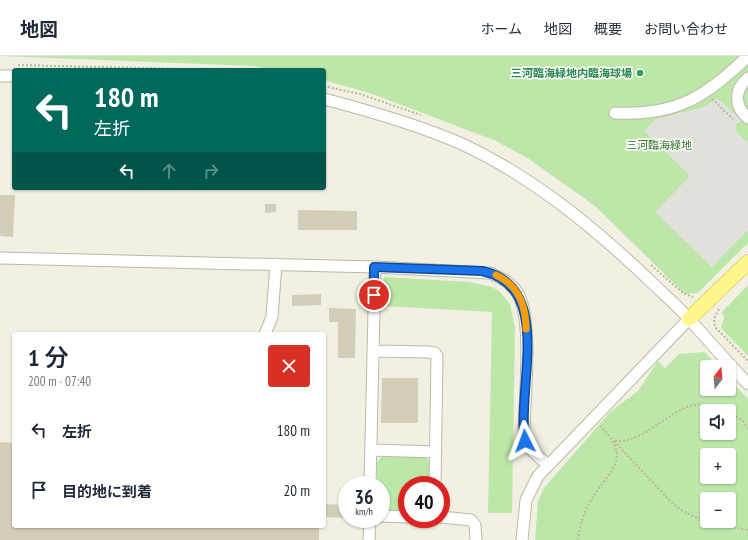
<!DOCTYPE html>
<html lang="ja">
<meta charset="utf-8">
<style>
:root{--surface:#fff;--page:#f2f2f3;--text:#1f2937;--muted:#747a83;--line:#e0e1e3}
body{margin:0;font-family:"PT Sans Narrow","Noto Sans JP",sans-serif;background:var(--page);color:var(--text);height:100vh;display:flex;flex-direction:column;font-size:15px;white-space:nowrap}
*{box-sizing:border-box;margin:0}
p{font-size:13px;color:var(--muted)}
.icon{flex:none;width:22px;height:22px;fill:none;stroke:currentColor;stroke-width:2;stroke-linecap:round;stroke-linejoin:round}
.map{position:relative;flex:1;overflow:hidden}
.details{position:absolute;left:12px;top:276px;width:314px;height:196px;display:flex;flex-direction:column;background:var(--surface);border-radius:4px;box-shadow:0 1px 3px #0004}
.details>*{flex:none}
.top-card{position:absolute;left:12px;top:12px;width:314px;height:122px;border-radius:4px;box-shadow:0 1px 3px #0004;background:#00695c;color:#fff;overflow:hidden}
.needle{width:26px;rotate:16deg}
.buttons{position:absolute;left:700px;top:304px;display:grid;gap:8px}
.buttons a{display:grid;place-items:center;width:36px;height:36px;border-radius:4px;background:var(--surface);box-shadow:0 1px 3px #0004;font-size:20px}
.speed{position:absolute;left:338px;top:420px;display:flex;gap:8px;font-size:20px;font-weight:700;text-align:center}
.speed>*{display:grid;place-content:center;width:52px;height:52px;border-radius:50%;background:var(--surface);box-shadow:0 1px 3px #0004;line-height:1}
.speed small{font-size:10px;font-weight:400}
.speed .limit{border:6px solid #d22;background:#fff;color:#111}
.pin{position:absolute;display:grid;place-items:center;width:34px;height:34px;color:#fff;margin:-17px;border:2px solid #fff;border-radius:50%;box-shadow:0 1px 4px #0007}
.me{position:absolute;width:44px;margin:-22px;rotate:357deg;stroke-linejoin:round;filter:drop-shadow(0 0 3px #0008)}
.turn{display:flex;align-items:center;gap:14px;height:84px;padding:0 16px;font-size:18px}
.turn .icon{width:52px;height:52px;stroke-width:2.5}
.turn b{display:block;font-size:28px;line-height:34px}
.lanes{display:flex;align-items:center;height:38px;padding:0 16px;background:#0003;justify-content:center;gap:20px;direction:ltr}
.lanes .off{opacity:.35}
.round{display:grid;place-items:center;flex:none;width:42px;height:42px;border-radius:4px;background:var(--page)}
.overview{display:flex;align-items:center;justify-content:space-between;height:68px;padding:0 16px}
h1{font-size:24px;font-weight:600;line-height:30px}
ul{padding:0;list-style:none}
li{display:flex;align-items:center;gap:12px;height:60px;padding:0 16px}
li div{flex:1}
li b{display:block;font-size:15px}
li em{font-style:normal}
header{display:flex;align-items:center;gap:24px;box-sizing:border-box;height:56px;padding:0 20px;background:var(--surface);border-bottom:1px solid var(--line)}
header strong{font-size:19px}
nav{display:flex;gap:22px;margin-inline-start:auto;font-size:14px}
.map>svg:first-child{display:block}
.green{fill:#bde7a9;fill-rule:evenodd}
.parking{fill:#e1e0db}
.building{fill:#d3ceb7}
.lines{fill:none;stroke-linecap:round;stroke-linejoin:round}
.minor-casing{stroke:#bcbaa4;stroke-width:13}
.major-casing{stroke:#e5d95c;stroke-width:16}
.path{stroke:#beb995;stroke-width:2;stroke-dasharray:2 2;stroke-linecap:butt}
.minor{stroke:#fff;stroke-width:11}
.major{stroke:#fff78d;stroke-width:14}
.route-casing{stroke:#114b97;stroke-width:10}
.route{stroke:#1a73e8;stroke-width:7}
.slow{stroke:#f59e0b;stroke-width:7}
.leisure-dot{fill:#2e9e5b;stroke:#fff;stroke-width:1.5}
.labels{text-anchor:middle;stroke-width:3;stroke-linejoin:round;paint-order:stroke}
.leisure-label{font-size:11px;font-weight:bold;fill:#27864d;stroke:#fff;text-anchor:end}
.park-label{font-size:11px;fill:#327426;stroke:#fff}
</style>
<header>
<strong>地図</strong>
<nav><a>ホーム</a><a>地図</a><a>概要</a><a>お問い合わせ</a></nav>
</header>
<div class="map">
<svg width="748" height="484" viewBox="0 0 748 484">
<rect width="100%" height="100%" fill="#f1f0e2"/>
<path class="green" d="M0,0H748V187L698,237L685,238L595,150L529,103L496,85L407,51L372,38L324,24V14H276L253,10Z
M384,221L469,226L492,231L499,235L510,248L515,272L512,457H488L492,256L384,250Z
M748,229V300L721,272L724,261L722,256Z
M705,296L718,311H707V333H729V323L748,343V484H535L538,445L544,432L611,355L638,335L658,305L665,312L679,298ZM707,355H729V377H707ZM707,399H729V421H707ZM707,443H729V465H707Z
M383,399L425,400L430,407V429H407V456L381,455V429H377V406Z"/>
<path class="parking" d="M717,42L742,64L736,69L735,74L748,87V174L712,211L655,156L690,120L644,75L656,63L704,51Z"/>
<path class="building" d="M0,139H15L13,181L0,180Z
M265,148H276V156L265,157Z
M298,154L357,155V174H298Z
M321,238V249L292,250V239Z
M329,252L356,253L355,302H338V266H329Z
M382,322H418V367H381Z
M0,386L14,387V470H319V484H0Z
M324,448L347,449V462L324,461Z"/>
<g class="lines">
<defs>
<path id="minor" d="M0,20H14
M748,22C734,33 734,51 748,62
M324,43C370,55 419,69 462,88C531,120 591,169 646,221C660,235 676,248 689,263C709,285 728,307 748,328
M615,57C676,60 706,41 748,0
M0,202L375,211L490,217C500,221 511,227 517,236C534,262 524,345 524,378L529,392L548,409
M265,278L272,261L276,208
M373,295L428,296L435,297L437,300L435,429
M371,394L436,396
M370,429L375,211
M381,460L407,461
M441,461L471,464L475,469L476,484
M369,484L370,463
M522,484L526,444L538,420L689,263"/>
<path id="major" d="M689,263L748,206"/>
</defs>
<use href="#minor" class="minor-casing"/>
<use href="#major" class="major-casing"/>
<path class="path" d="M18,9L221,14
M324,30L360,38L421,59
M712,43L733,63
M651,209L683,237L693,241
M719,253L714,263L715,271L748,305
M729,356L742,364L748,373
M614,385L672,447C695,466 719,468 748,474
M615,385C648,388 676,342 708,349C714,350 720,353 726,355
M578,484C580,471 583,457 590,446C608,414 635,404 600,370"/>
<use href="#minor" class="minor"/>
<use href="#major" class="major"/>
</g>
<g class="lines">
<defs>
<path id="route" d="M374,239V211L482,215C555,230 516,333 525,385"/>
</defs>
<use href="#route" class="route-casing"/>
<use href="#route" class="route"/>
<path class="slow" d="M496,219C518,229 526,250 526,273"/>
</g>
<circle class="leisure-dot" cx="640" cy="17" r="4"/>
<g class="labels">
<g class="leisure-label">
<text x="632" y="21">三河臨海緑地内臨海球場</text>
</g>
<g class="park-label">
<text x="659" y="93">三河臨海緑地</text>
</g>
</g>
</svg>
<div class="buttons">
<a><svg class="needle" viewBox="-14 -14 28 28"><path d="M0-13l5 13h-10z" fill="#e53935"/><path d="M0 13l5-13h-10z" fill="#747a83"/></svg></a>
<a><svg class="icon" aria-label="sound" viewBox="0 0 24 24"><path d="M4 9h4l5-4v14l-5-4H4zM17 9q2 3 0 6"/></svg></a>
<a>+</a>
<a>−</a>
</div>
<div class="speed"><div>36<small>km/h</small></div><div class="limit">40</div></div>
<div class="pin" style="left:374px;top:239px;background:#d93025"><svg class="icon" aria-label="arrive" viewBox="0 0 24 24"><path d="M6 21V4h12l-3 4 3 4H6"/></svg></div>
<svg class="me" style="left:525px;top:385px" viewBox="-20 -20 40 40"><path d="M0-17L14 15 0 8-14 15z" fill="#1a73e8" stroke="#fff" stroke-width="4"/></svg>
<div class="top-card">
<div class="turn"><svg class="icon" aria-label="left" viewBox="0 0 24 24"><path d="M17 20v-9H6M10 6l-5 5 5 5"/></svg><div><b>180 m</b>左折</div></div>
<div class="lanes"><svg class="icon" aria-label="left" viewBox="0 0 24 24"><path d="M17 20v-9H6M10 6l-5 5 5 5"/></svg><svg class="icon off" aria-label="ahead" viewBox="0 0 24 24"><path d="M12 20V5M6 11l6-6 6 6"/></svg><svg class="icon off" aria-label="right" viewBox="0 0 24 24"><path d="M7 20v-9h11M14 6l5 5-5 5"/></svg></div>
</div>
<section class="details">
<div class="overview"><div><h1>1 分</h1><p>200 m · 07:40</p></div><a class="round" style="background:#d93025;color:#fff"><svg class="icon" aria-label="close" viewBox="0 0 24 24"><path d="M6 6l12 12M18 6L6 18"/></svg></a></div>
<ul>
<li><svg class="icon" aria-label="left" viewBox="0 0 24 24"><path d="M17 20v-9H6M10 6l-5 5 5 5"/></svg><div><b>左折</b></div><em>180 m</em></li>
<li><svg class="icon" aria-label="arrive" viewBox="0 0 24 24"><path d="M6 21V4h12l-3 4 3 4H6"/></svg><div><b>目的地に到着</b></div><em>20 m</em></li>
</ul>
</section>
</div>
